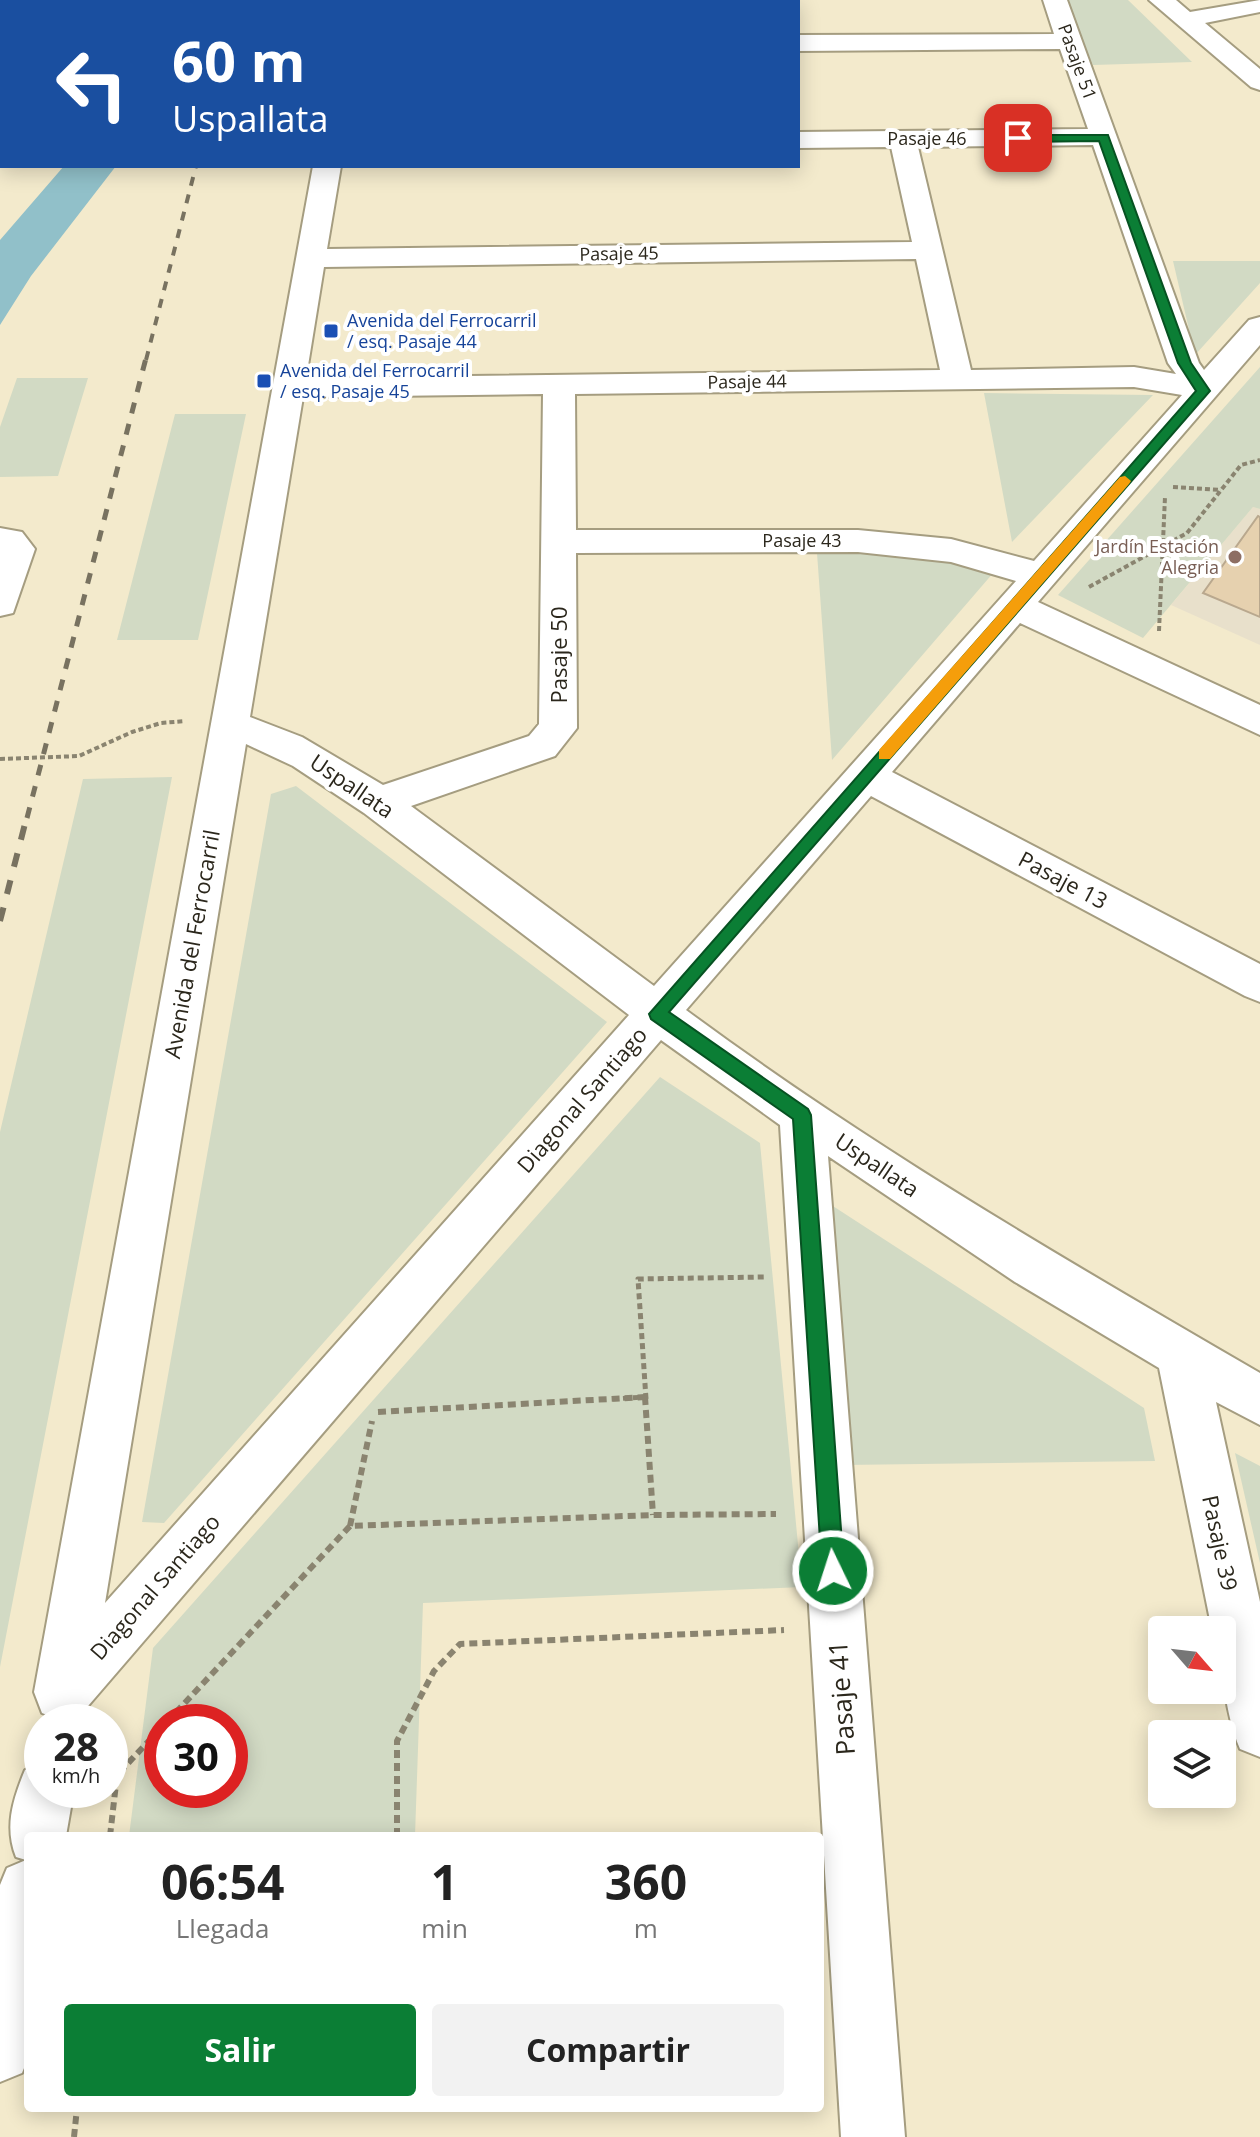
<!DOCTYPE html>
<html lang="es">
<meta charset="utf-8">
<style>
:root{--surface:#fff;--page:#f2f2f2;--text:#222;--muted:#767676;--accent:#0b7e35}
body{margin:0;font-family:"Open Sans",sans-serif;background:var(--page);color:var(--text);height:100vh;display:flex;flex-direction:column;font-size:30px;white-space:nowrap}
*{box-sizing:border-box;margin:0}
p{font-size:26px;color:var(--muted)}
.icon{flex:none;width:44px;height:44px;fill:none;stroke:currentColor;stroke-width:2;stroke-linecap:round;stroke-linejoin:round}
.map{position:relative;flex:1;overflow:hidden}
.side{position:absolute;left:24px;top:1832px;width:800px;height:280px;display:flex;flex-direction:column;background:var(--surface);border-radius:8px;box-shadow:0 4px 20px #0003}
.side>*{flex:none}
.hud{position:absolute;left:0px;top:0px;width:800px;height:168px;box-shadow:0 4px 20px #0003;background:#1a4fa0;color:#fff;overflow:hidden}
.needle{width:52px;rotate:118deg}
.fabs{position:absolute;left:1148px;top:1616px;display:grid;gap:16px}
.fabs a{display:grid;place-items:center;width:88px;height:88px;border-radius:8px;background:var(--surface);box-shadow:0 4px 20px #0003;font-size:40px}
.speed{position:absolute;left:24px;top:1704px;display:flex;gap:16px;font-size:40px;font-weight:700;text-align:center}
.speed>*{display:grid;place-content:center;width:104px;height:104px;border-radius:50%;background:var(--surface);box-shadow:0 4px 20px #0003;line-height:1}
.speed small{font-size:20px;font-weight:400}
.speed .limit{border:12px solid #d22;background:#fff;color:#111}
.pin{position:absolute;display:grid;place-items:center;width:68px;height:68px;color:#fff;margin:-34px;border-radius:16px;box-shadow:0 4px 12px #0006}
.me{position:absolute;width:88px;margin:-44px;rotate:356deg;stroke-linejoin:round;filter:drop-shadow(0 0 6px #0008)}
.turn{display:flex;align-items:center;gap:28px;height:168px;padding:0 40px;font-size:36px}
.turn .icon{width:104px;height:104px;stroke-width:2.5}
.turn b{display:block;font-size:56px;line-height:68px}
.eta{display:flex;justify-content:space-evenly;align-items:center;height:136px;text-align:center}
.eta b{font-size:48px;font-weight:700;line-height:56px}
.cta{display:flex;gap:16px;margin-top:auto;padding:16px 40px}
.cta a{flex:1;height:92px;border-radius:8px;background:var(--accent);color:#fff;font-size:32px;font-weight:700;line-height:92px;text-align:center}
.cta a+a{background:var(--page);color:var(--text)}
.map>svg:first-child{display:block}
.education{fill:#e8e0cb}
.green{fill:#d2dac4;fill-rule:evenodd}
.water{fill:#91c0c9}
.building{fill:#e6d1af;stroke:#b9a88e;stroke-width:2}
.lines{fill:none;stroke-linecap:round;stroke-linejoin:round}
.street-casing{stroke:#a59d80;stroke-width:4}
.path-far2{stroke:#8a8470;stroke-width:4;stroke-dasharray:5 3;stroke-linecap:butt}
.path-far1{stroke:#8a8470;stroke-width:5;stroke-dasharray:6 4;stroke-linecap:butt}
.path{stroke:#8a8470;stroke-width:6;stroke-dasharray:8 5;stroke-linecap:butt}
.street{fill:#fff;fill-rule:evenodd}
.rail-far2{stroke:#787260;stroke-width:4;stroke-dasharray:9 9;stroke-linecap:butt}
.rail-far1{stroke:#787260;stroke-width:5;stroke-dasharray:11 11;stroke-linecap:butt}
.rail{stroke:#787260;stroke-width:6;stroke-dasharray:14 14;stroke-linecap:butt}
.route{fill:#0b7e35;stroke:#075222;stroke-width:2}
.slow{fill:#f59e0b}
.transit-dot{fill:#1a4fb4;stroke:#fff;stroke-width:3}
.education-dot{fill:#8d6e63;stroke:#fff;stroke-width:3}
.labels{text-anchor:middle;stroke-width:8;stroke-linejoin:round;paint-order:stroke}
.far-street-label{font-size:18px;fill:#2b271c;stroke:#fff}
.far-transit-label{font-size:18px;fill:#164399;stroke:#fff;text-anchor:start}
.far-education-label{font-size:18px;fill:#785e54;stroke:#fff;text-anchor:end}
.street-label{font-size:22px;fill:#2b271c;stroke:#fff}
.near-street-label{font-size:26px;fill:#2b271c;stroke:#fff}
</style>
<div class="map">
<svg width="1260" height="2137" viewBox="0 0 1260 2137">
<rect width="100%" height="100%" fill="#f3eacc"/>
<path class="education" d="M1253,507L1260,509V645L1171,605Z"/>
<path class="green" d="M1063,0H1128L1192,62L1093,65Z
M1173,261H1260V283L1195,355Z
M1260,367V509L1253,507L1143,638L1058,595Z
M17,378H88L58,476L0,477V427Z
M984,393L1153,395L1012,542Z
M175,414H246L198,640H117Z
M891,550L948,557L994,572L832,760L817,553Z
M172,777L0,1667V1132L83,779Z
M296,786L607,1022L164,1523L142,1522L271,794Z
M660,1077L760,1143L802,1587L423,1603L415,1836H129L153,1648ZM162,1722H230V1790H162Z
M819,1197L1144,1408L1155,1461L843,1465Z
M1235,1453L1260,1466V1563Z"/>
<path class="water" d="M64,166H116L31,276L0,325V240Z"/>
<path class="building" d="M1258,516L1260,517V617L1203,593Z"/>
<g class="lines">
<defs>
<path id="street" d="M552,0H576V2H552Z
M1043,0H1067L1199,363L1204,370L1249,320L1260,317V345L1038,602L1260,705V735L1020,623L892,772L1260,964V1002L1245,996L871,796L686,1010C868,1145 1065,1260 1260,1373V1425L1216,1402L1260,1602V1757L1240,1749C1224,1710 1222,1672 1222,1630H1212L1159,1368L1015,1282L828,1156L905,2137H841L780,1125L661,1040L82,1713L62,1721L42,1713L34,1692L313,166H341L327,249L912,242L891,147L798,148V132L1088,129L1060,49L798,51V35L1054,34ZM1093,145L1168,363L1176,374L1134,367L971,370L918,147ZM916,259L940,370L306,378L324,267ZM1134,387L1182,395L1034,561L951,539L858,530H576L575,394ZM543,394L539,724L529,736L383,785L302,737L250,717L303,397ZM858,552L951,562L1016,581L654,986L411,806L555,756L577,728L576,553ZM246,744L293,766L364,813L629,1015L105,1603Z
M1149,0H1176L1190,12L1260,0V12L1205,23L1260,69V90L1251,87Z
M0,528L22,532L35,549L13,613L0,616Z
M42,1763V1790H74L66,1836H28V2058L22,2073L0,2082V1885L7,1868L26,1860L16,1857C4,1827 13,1799 25,1770Z"/>
</defs>
<use href="#street" class="street-casing"/>
<path class="path-far2" d="M1173,487L1221,490
M1089,587L1187,533L1241,465L1260,460
M1159,631L1165,497
M0,759L79,756L132,732L161,723L185,721"/>
<path class="path-far1" d="M613,1399L645,1397
M646,1399L638,1279L765,1277"/>
<path class="path" d="M645,1397L653,1515
M378,1412L645,1397
M350,1526L372,1421
M167,1722L350,1526L653,1515L776,1514
M110,1836L117,1775L162,1727
M397,1836V1741L434,1671L460,1644L784,1630
M74,2137L77,2108"/>
<use href="#street" class="street"/>
<path class="rail-far2" d="M146,360L196,166"/>
<path class="rail-far1" d="M27,818L146,358"/>
<path class="rail" d="M0,921L27,816"/>
</g>
<path class="route" d="M1108,135L1191,363L1210,391L669,1012L808,1109L811,1115L844,1571L841,1579L833,1582L825,1579L822,1571L793,1119L651,1019L649,1014L1196,391L1178,363L1099,141L1018,142L1012,138L1018,135Z"/>
<path class="slow" d="M1125,476L1131,481L1129,484L890,759H879V750L1120,477Z"/>
<g class="transit-dot">
<rect x="323" y="323" width="16" height="16" rx="4"/>
<rect x="256" y="373" width="16" height="16" rx="4"/>
</g>
<circle class="education-dot" cx="1235" cy="557" r="8"/>
<g class="labels">
<g class="far-street-label">
<text transform="translate(1077 62) rotate(70)" y="6">Pasaje 51</text>
<text x="927" y="145">Pasaje 46</text>
<text transform="translate(619 254) rotate(-1)" y="6">Pasaje 45</text>
<text transform="translate(747 382) rotate(-1)" y="6">Pasaje 44</text>
<text x="802" y="547">Pasaje 43</text>
</g>
<g class="far-transit-label">
<text x="347" y="327">Avenida del Ferrocarril<tspan x="347" dy="21">/ esq. Pasaje 44</tspan></text>
<text x="280" y="377">Avenida del Ferrocarril<tspan x="280" dy="21">/ esq. Pasaje 45</tspan></text>
</g>
<g class="far-education-label">
<text x="1219" y="553">Jardín Estación<tspan x="1219" dy="21">Alegria</tspan></text>
</g>
<g class="street-label">
<text transform="translate(559 655) rotate(-90)" y="8">Pasaje 50</text>
<text transform="translate(352 786) rotate(34)" y="8">Uspallata</text>
<text transform="translate(1063 880) rotate(28)" y="8">Pasaje 13</text>
<text transform="translate(192 944) rotate(-80)" y="8">Avenida del Ferrocarril</text>
<text transform="translate(582 1100) rotate(-49)" y="8">Diagonal Santiago</text>
<text transform="translate(877 1165) rotate(34)" y="8">Uspallata</text>
<text transform="translate(1220 1543) rotate(78)" y="8">Pasaje 39</text>
<text transform="translate(155 1587) rotate(-49)" y="8">Diagonal Santiago</text>
</g>
<g class="near-street-label">
<text transform="translate(842 1698) rotate(-94)" y="9">Pasaje 41</text>
</g>
</g>
</svg>
<div class="fabs">
<a><svg class="needle" viewBox="-14 -14 28 28"><path d="M0-13l5 13h-10z" fill="#e53935"/><path d="M0 13l5-13h-10z" fill="#767676"/></svg></a>
<a><svg class="icon" aria-label="layers" viewBox="0 0 24 24"><path d="M12 4l9 5-9 5-9-5zM3 14l9 5 9-5"/></svg></a>
</div>
<div class="speed"><div>28<small>km/h</small></div><div class="limit">30</div></div>
<div class="pin" style="left:1018px;top:138px;background:#d93025"><svg class="icon" aria-label="arrive" viewBox="0 0 24 24"><path d="M6 21V4h12l-3 4 3 4H6"/></svg></div>
<svg class="me" style="left:833px;top:1571px" viewBox="-20 -20 40 40"><circle r="17" fill="#0b7e35" stroke="#fff" stroke-width="3"/><path d="M0-11L8 9 0 5-8 9z" fill="#fff"/></svg>
<div class="hud">
<div class="turn"><svg class="icon" aria-label="left" viewBox="0 0 24 24"><path d="M17 20v-9H6M10 6l-5 5 5 5"/></svg><div><b>60 m</b>Uspallata</div></div>
</div>
<section class="side">
<div class="eta">
<div><b>06:54</b><p>Llegada</p></div>
<div><b>1</b><p>min</p></div>
<div><b>360</b><p>m</p></div>
</div>
<div class="cta"><a>Salir</a><a>Compartir</a></div>
</section>
</div>
